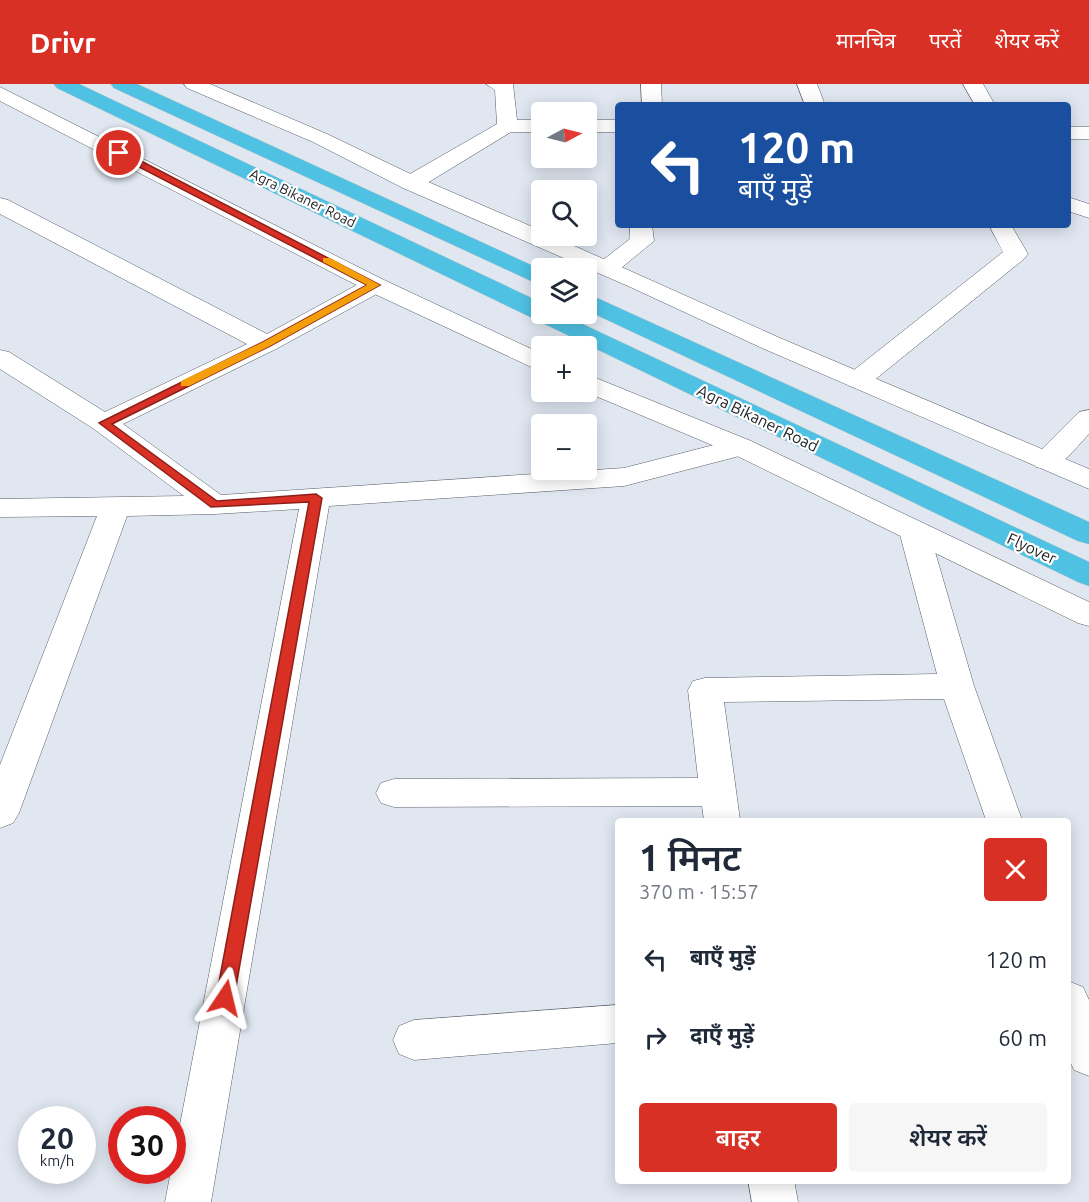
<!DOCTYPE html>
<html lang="hi">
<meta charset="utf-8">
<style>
:root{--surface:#fff;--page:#f6f6f7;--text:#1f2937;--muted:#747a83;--accent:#d93025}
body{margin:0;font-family:Ubuntu,"Noto Sans Devanagari",sans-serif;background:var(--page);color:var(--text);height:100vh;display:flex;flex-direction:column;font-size:22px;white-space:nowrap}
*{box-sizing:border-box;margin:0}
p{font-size:20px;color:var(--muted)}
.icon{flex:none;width:33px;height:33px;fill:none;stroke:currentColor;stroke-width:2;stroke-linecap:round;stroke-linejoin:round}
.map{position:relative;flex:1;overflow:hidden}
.details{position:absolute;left:615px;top:734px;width:456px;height:366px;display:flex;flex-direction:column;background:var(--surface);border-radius:6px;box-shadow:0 3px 15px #0003}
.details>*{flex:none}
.guide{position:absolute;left:615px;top:18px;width:456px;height:126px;border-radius:6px;box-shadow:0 3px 15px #0003;background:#1a4fa0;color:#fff;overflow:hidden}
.needle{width:39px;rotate:83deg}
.fabs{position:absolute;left:531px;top:18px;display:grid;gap:12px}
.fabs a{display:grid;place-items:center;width:66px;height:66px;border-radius:6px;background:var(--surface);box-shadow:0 3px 15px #0003;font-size:30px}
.speed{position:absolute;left:18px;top:1022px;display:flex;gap:12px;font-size:30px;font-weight:700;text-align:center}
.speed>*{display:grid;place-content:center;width:78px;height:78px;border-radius:50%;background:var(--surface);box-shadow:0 3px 15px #0003;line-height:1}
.speed small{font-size:15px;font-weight:400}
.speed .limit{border:9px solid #d22;background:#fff;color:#111}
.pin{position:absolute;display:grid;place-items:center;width:51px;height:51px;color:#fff;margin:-26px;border:3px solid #fff;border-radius:50%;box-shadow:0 2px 6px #0007}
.me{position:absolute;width:66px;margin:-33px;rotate:10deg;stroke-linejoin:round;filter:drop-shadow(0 0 4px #0008)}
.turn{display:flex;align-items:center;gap:21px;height:126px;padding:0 24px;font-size:27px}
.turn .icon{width:78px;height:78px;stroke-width:2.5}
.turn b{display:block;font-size:42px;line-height:51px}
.round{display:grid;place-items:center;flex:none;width:63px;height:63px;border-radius:6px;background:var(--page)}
.head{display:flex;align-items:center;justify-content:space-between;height:102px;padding:0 24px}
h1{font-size:36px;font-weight:600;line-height:45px}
.action{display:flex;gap:12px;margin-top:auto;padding:12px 24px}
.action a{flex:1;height:69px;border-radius:6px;background:var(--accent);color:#fff;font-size:24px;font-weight:600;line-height:69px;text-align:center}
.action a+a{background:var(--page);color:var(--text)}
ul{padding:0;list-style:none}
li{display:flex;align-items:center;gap:18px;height:78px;padding:0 24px}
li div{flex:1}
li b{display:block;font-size:22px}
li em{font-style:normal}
header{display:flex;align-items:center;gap:36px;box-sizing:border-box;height:84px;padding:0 30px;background:var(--accent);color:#fff}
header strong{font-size:28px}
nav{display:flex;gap:33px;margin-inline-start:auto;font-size:21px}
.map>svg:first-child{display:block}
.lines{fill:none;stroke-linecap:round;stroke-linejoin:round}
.minor-casing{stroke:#585e66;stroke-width:1}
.tertiary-casing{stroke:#585e66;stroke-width:1}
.trunk-casing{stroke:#c6c6c7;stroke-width:1}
.minor{fill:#fff;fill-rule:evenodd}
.tertiary{fill:#fff;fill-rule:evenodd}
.trunk{fill:#4fc2e4;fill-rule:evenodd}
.route{fill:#d93025;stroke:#8d1f18;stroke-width:1.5}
.slow{fill:#f59e0b}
.labels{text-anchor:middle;stroke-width:4.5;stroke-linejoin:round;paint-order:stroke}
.far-street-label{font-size:14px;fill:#222428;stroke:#fff}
.street-label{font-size:16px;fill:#222428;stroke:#fff}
</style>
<header>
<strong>Drivr</strong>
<nav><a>मानचित्र</a><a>परतें</a><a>शेयर करें</a></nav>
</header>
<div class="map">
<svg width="1089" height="1118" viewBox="0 0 1089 1118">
<rect width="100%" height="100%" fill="#e0e7f1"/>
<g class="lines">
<defs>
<path id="minor" d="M486,0H513L517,36H542V48H511L419,104L411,106L403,104L400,99L403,94L497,40L495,6Z
M641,0H661L662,21H642Z
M797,0H817L825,21H805Z
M963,0H983L995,21H975Z
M586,36H618V48H586Z
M1068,43H1089V55H1068Z
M1068,113L1089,120V134L1068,127Z
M0,114L8,116L267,250L366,196L375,194L384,196L387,201L384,206L276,265L123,340L221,411L624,384L741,354L751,357L755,363L751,369L624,402L329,422L211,1118H165L299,425L215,430L127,432L19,729L13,739L0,744V681L97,432L0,433V415L184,412L94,345L0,285V266L9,268L105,328L247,260L0,130Z
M630,141H652L654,157L615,189L607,191L599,189L595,184L599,179L630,155Z
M989,141H1011L1028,170L1024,175L867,302L858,304L849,302L845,296L849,290L1003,168Z
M1089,326V350C1074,365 1060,389 1036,383L1032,377L1036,371L1079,328Z
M914,437L925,440L929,447L974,602L1022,736H986L944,615L724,618L740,736H704L702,722L394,723L381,719L376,709L381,699L394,695L698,694L688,606L693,597L705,594L937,590L899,447L903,440Z
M1068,897L1083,903L1089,916V992L1074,986L1068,973Z
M618,921V959L414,976L399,970L393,956L399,942L414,936Z
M748,1096H794L798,1118H752Z"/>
<path id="tertiary" d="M184,0H210L327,50L419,94L542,147V152H552L780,254L1089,385V405L762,264L628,202L403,104L313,58L187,4Z
M0,3L384,196L542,270V288L366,206L0,17Z
M586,290L751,357L1089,518V542L1078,539L731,369L586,308Z"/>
<path id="trunk" d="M54,0H79L542,219V230H561L1089,478V502L1078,498L57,4Z
M111,0H137L542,186V202L114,4Z
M586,209L1089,438V460L1078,457L586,226Z"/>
</defs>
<use href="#minor" class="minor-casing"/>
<use href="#tertiary" class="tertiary-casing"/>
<use href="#trunk" class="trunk-casing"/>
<use href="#minor" class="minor"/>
<use href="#tertiary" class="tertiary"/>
<use href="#trunk" class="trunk"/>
</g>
<path class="route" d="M116,67H122L380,201L270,262L112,340L217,417L316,410L322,414L234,914L231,920L225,922L219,920L216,914L309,418L211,423L99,339L263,258L367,201L116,71Z"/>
<path class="slow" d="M323,174H330L380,201L270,262L189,302H181V297L263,258L367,201L323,178Z"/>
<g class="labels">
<g class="far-street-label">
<text transform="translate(303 114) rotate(26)" y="5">Agra Bikaner Road</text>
</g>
<g class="street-label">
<text transform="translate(758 334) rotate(26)" y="6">Agra Bikaner Road</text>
<text transform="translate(1032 464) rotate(25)" y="6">Flyover</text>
</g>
</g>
</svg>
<div class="fabs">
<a><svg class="needle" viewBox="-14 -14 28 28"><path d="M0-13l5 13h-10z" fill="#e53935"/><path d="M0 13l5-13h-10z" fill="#747a83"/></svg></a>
<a><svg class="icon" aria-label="search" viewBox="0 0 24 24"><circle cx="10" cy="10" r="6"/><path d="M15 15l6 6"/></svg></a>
<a><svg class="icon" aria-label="layers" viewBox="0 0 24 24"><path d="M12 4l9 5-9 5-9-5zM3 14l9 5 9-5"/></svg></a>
<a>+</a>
<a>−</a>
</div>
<div class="speed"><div>20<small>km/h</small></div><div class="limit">30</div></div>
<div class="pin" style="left:119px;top:69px;background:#d93025"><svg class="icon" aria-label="arrive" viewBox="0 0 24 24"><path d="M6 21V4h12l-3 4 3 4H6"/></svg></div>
<svg class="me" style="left:225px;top:914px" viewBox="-20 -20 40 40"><path d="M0-17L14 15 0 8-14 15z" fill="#d93025" stroke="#fff" stroke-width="4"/></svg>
<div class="guide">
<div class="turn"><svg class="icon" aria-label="left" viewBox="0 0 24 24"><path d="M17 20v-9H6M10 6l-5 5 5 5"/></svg><div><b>120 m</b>बाएँ मुड़ें</div></div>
</div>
<section class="details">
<div class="head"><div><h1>1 मिनट</h1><p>370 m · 15:57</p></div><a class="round" style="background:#d93025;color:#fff"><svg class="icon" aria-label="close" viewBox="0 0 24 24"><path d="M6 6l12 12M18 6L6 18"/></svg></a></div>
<ul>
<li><svg class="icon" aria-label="left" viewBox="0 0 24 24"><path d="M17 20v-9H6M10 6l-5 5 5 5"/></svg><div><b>बाएँ मुड़ें</b></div><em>120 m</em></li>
<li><svg class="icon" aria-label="right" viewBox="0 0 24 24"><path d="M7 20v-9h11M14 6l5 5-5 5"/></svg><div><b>दाएँ मुड़ें</b></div><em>60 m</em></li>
</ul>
<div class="action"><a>बाहर</a><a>शेयर करें</a></div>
</section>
</div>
